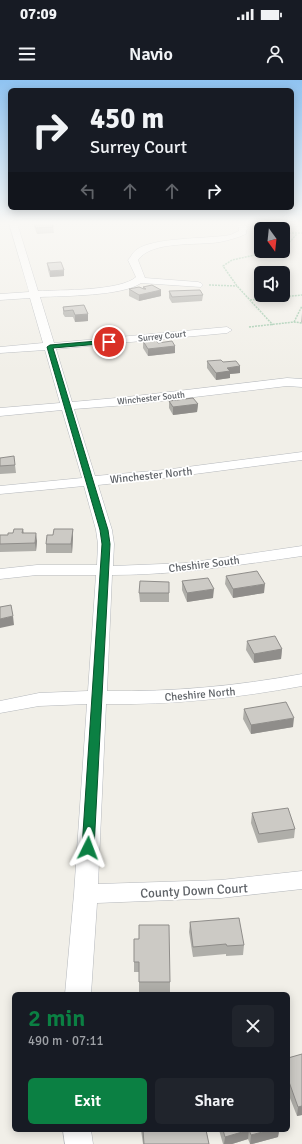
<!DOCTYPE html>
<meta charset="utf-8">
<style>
:root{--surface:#171b24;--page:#20242c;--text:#f1f3f6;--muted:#9ea1a6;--accent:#0b8043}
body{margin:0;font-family:Signika,sans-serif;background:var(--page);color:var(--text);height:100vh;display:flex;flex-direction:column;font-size:15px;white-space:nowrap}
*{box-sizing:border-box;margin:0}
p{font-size:13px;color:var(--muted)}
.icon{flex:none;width:22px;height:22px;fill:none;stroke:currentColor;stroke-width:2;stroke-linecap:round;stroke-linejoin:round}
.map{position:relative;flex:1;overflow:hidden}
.drawer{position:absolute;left:12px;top:912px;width:278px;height:140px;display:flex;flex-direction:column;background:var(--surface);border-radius:6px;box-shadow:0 2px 10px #0003}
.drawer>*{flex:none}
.hud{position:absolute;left:8px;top:8px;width:286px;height:122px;border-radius:6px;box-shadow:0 2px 10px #0003;background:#171b24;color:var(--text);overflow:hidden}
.needle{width:26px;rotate:165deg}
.buttons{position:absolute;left:254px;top:142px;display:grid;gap:8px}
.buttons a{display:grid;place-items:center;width:36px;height:36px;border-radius:6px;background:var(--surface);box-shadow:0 2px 10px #0003;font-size:20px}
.pin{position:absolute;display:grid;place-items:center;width:34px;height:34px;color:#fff;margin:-17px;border:2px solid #fff;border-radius:50%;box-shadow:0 1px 4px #0007}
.me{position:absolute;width:44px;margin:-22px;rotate:3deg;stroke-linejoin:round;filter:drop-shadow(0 0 3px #0008)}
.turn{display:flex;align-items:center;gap:14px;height:84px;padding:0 16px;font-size:18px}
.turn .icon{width:52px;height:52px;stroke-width:2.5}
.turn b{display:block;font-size:28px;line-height:34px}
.lanes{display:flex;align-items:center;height:38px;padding:0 16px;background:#0003;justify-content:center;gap:20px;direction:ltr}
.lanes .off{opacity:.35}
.round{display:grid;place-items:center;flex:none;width:42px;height:42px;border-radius:6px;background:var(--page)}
.summary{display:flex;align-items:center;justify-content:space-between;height:68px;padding:0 16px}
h1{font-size:24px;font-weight:600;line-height:30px;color:var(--accent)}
.action{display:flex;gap:8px;margin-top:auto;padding:8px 16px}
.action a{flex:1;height:46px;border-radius:6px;background:var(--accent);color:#fff;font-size:16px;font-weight:600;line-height:46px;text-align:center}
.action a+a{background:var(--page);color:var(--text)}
.status{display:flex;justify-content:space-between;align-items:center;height:28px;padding:0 20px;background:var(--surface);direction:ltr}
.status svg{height:11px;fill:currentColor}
header{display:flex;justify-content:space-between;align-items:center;height:52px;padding:0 16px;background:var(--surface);font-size:18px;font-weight:600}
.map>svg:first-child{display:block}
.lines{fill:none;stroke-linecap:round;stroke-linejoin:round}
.minor-casing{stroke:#b5b8bc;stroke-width:1}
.path{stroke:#9cc7a9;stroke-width:1.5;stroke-dasharray:2 1;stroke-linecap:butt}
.minor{fill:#fff;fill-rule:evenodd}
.wall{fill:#afaea9}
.shaded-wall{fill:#8f8d8a}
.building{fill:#cccac5;stroke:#8f8d8a}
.route{fill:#0b8043;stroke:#07532c}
.labels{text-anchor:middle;stroke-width:3.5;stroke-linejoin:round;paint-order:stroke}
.far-street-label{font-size:9px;fill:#5f6368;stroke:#fff}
.street-label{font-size:11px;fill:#5f6368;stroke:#fff}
.near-street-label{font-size:13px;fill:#5f6368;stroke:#fff}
</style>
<div class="status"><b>07:09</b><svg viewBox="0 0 49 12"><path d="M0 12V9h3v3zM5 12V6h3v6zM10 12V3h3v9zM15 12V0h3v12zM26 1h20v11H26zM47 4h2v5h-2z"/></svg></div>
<header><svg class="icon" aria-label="menu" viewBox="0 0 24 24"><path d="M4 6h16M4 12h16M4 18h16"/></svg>Navio<svg class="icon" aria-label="person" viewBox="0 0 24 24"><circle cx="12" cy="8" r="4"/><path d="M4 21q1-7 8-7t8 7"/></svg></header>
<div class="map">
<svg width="302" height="1064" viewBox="0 0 302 1064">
<rect width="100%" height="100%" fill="#f1efe8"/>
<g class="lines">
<defs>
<path id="minor" d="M9,143H17L38,211C60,210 121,211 136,197L128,180C131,177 133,172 136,170C153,157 207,159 230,155L239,151V148L235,143H243L247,147L246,154C237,158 229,160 220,162C197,166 152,160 138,180L145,198L198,202L201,203L203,205L201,207L141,203C123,216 63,216 40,217L54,263L227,247L232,250L227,253L56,269L72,322L127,317L287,298L302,299V307L287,306L127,325L74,329L95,396L164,390L302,372V380L164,398L98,405L112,450L114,464L113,486L187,483L302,466V476C239,485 177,495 112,495L107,611C173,612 237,606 302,594V606C237,618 173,625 106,624L98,804L221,800L302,791V809L221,818L97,823L91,914H65L74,814L87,624L39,626L0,633V621L39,613L88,611L96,495H37L0,499V489L37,485H97L98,464L96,450L84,406L0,414V406L82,398L62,330L0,336V328L60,323L45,270L0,273V267L43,263L30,218L0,220V214L29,212Z
M63,1050H91L93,1064H65Z"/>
</defs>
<use href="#minor" class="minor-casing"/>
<path class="path" d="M254,151L261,152
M283,153H302
M283,169L297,154
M273,171L232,180L223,186L237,206L273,245
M209,205L237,206
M250,220L302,215
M294,242L302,226
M249,247L294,242L302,243"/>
<use href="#minor" class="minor"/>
</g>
<path class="wall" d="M34,143H52L53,147L54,153L37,154L34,146Z
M47,183L64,196L50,197L48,190Z
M143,207L161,210V216L139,221L129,216V209H143Z
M169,211L203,215L202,221L172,223L169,218Z
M84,225L88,241L75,242L73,237H65L63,234V227Z
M302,233V243L301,242Z
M143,261L175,266V273L148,276L143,268Z
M207,281L223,282L240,286V293L230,294V298L216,300L207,288Z
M169,321L198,324L197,332L173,335L169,328Z
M0,378L15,385L16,393L0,394Z
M23,449L24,453L37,461L36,471L0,472V455H8Z
M73,449V457L72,473H46V464Z
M226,496L264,513L233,518L225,504Z
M182,501L213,518L187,522L182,510Z
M169,502V522H140L139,513Z
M247,561L282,569L281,579L254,583L246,570Z
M244,629L293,647L251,654L243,639Z
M252,733L295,749L294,758L258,763L251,743Z
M190,842L244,865L243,875L226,876V874L193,877L189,852Z
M139,859L170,902V912H139V892H134V882Z
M302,972V1035L297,1036L288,1013V978L302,975Z
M141,1050H206L209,1064H143Z
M219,1050H282L279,1051L278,1057L252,1064H250L248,1059L232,1064H223Z"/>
<path class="shaded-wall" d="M64,190V196L50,197V191Z
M161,210V216L139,221V215Z
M88,234V241L75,242V235Z
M175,266V273L148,276V269Z
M240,286V293L230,294V298L216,300V293L227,288Z
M198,324L197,332L173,335V327Z
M73,449V457L72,473L71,464Z
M36,453L37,461L36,471L35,463Z
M265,504L264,513L233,518V509Z
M214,509L213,518L187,522V513Z
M13,536L14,545L0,548V539Z
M282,569L281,579L254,583V574Z
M294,638L293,647L251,654V645Z
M302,1026V1035L297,1036L298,1027Z
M249,1050L248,1059L232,1064H224L225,1057Z
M270,1050H282L279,1051L278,1057L252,1064H250L251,1055Z"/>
<path class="building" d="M34,143H52L53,147L36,148Z
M61,182L64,190L50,191L47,183Z
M152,205L161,210L139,215L129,209L139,207L144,209H146L143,207Z
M200,210L203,215L172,217L169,211Z
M84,225L88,234L75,235L73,230L64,231L63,227Z
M155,259L158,263L172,261L175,266L148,269L143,261Z
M221,280L223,282L236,281L240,286L227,288L230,291L216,293L207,281Z
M193,318L198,324L173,327L169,321Z
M14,376L15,385L0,386V378Z
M14,449H23L22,453H36L35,463L0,464V455H8V453H13Z
M54,449H73L71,464H46L47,455H53Z
M257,491L265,504L233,509L226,496Z
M208,498L214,509L187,513L182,501Z
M140,501L169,502V513H139Z
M11,525L13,536L0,539V527Z
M275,556L282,569L254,574L247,561Z
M286,622L294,638L251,645L244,629Z
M288,728L295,749L259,754L252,733Z
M239,838L244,865L227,866L226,864L193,867L190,842Z
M139,845H169L170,902H139V882H134V859H139Z
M302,974V1026L298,1027L288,999V978Z
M143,1050H206L209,1064H144Z
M223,1050H270L251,1055L249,1050L225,1057Z"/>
<linearGradient id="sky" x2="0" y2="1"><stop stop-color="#8fc3f1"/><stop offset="0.49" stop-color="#f9f8f5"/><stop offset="1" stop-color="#f9f8f5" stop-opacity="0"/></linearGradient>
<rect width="302" height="292" fill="url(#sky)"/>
<path class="route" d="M109,260L112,262L111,263L53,268L108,450L110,464L94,768L93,771L88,773L84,771L82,768L102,464L100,450L47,267L50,265Z"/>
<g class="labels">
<g class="far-street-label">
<text transform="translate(162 256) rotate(-6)" y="3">Surrey Court</text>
<text transform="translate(151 318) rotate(-6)" y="3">Winchester South</text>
</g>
<g class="street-label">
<text transform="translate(151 395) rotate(-6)" y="4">Winchester North</text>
<text transform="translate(204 484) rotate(-7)" y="4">Cheshire South</text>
<text transform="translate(200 614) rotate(-5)" y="4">Cheshire North</text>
</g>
<g class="near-street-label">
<text transform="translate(194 810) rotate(-3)" y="5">County Down Court</text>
</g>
</g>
</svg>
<div class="buttons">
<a><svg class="needle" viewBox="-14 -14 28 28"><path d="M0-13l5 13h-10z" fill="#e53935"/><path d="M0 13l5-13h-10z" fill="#9ea1a6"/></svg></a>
<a><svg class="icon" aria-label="sound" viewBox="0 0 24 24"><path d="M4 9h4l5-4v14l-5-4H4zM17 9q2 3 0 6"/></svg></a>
</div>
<div class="pin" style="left:109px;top:262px;background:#d93025"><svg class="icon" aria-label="arrive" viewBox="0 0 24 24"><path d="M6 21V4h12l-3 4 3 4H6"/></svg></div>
<svg class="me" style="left:88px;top:768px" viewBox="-20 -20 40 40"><path d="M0-17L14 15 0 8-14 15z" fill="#0b8043" stroke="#fff" stroke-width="4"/></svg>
<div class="hud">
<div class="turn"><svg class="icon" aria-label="right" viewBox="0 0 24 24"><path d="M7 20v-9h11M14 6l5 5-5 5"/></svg><div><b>450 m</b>Surrey Court</div></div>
<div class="lanes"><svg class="icon off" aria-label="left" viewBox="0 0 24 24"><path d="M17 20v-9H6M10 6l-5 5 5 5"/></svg><svg class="icon off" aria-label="ahead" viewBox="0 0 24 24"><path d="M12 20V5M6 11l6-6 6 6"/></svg><svg class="icon off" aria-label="ahead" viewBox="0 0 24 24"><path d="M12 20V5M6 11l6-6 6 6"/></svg><svg class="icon" aria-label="right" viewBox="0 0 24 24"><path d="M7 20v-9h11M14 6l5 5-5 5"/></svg></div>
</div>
<section class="drawer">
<div class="summary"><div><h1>2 min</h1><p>490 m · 07:11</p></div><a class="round"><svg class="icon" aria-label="close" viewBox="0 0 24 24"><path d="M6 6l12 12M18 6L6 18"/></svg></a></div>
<div class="action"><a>Exit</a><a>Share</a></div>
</section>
</div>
